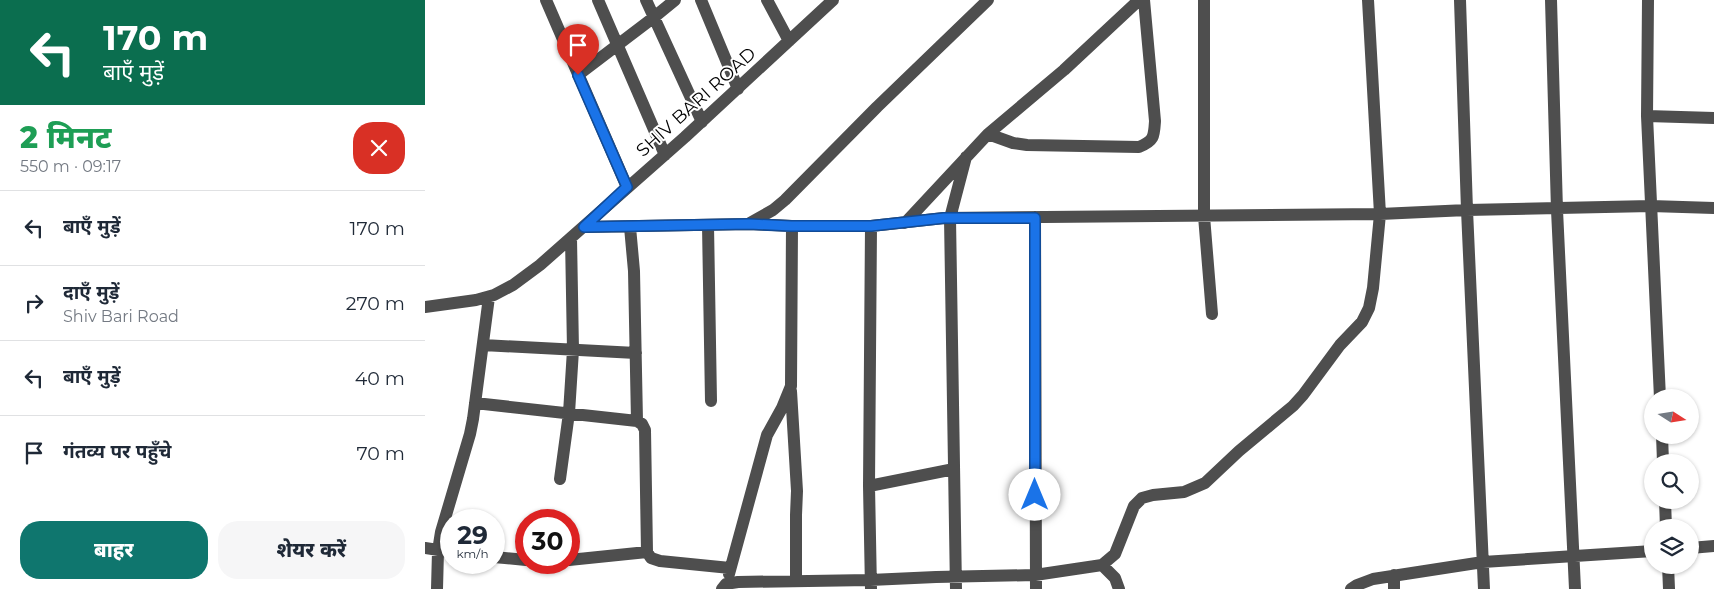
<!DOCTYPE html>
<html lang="hi">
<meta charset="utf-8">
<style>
:root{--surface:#fff;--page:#f6f6f7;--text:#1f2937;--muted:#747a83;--line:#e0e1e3;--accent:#0f766e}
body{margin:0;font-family:Montserrat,"Noto Sans Devanagari",sans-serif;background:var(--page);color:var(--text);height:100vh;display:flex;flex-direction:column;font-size:19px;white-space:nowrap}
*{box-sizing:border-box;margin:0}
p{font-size:16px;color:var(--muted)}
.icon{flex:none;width:28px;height:28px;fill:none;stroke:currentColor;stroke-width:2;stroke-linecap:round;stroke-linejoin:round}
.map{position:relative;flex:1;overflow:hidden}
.details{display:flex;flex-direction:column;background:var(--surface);width:425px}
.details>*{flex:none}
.top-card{background:#0b6e4f;color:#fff;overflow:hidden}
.needle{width:32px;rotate:102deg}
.fabs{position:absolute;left:1219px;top:389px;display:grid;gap:10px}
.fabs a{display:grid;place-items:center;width:55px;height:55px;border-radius:50%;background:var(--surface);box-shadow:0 1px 4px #0004;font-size:25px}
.speed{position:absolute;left:15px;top:509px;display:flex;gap:10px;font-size:25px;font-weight:700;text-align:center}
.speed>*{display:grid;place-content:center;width:65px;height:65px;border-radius:50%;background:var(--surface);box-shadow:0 1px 4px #0004;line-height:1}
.speed small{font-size:12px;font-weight:400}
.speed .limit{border:8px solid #d22;background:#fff;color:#111}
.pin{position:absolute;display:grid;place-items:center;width:42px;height:42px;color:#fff;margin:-51px -21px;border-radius:50% 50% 50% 0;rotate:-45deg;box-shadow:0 0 5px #0007}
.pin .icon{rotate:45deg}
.me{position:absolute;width:55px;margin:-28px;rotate:0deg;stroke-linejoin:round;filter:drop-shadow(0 0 4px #0008)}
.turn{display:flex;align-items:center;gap:18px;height:105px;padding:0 20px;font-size:22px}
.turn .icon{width:65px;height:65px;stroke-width:2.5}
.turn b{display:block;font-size:35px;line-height:42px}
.round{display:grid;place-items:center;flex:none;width:52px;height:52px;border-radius:20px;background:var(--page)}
.overview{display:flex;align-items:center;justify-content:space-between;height:85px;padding:0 20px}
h1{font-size:30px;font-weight:800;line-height:38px;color:#1e9e55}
.action{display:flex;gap:10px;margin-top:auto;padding:10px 20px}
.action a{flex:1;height:58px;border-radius:20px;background:var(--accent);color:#fff;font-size:20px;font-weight:800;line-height:58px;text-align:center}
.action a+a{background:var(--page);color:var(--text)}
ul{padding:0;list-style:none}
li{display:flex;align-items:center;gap:15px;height:75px;padding:0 20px;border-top:1px solid var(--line)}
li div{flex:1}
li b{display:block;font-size:19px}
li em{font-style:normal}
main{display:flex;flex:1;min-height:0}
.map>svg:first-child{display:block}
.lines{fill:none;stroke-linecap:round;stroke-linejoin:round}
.minor{stroke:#4e4e4e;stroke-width:12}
.route-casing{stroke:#114b97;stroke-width:12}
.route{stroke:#1a73e8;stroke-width:9}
.labels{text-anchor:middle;stroke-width:4;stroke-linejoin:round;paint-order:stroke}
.street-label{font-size:18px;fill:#000;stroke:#fff}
</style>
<main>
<section class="details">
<div class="top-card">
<div class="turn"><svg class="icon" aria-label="left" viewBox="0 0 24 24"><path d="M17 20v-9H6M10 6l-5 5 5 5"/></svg><div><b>170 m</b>बाएँ मुड़ें</div></div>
</div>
<div class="overview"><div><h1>2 मिनट</h1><p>550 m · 09:17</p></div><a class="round" style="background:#d93025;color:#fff"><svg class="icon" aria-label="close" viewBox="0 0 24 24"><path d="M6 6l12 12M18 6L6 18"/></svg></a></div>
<ul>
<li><svg class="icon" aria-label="left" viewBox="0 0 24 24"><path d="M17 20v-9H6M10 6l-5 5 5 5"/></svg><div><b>बाएँ मुड़ें</b></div><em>170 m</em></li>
<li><svg class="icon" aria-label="right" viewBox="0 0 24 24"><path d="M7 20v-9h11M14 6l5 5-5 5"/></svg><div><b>दाएँ मुड़ें</b><p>Shiv Bari Road</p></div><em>270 m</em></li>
<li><svg class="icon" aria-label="left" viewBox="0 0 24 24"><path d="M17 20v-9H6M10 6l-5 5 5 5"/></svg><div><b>बाएँ मुड़ें</b></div><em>40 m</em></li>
<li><svg class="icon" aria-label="arrive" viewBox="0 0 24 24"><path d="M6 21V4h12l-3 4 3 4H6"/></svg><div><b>गंतव्य पर पहुँचे</b></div><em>70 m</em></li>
</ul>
<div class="action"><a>बाहर</a><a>शेयर करें</a></div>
</section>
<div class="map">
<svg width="1289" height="589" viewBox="0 0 1289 589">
<rect width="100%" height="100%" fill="#fff"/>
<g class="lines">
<path class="minor" d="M121,0L202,187
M173,0L240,155
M221,0L277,122
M276,0L313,89
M342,0L364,41
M779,0V216L787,314
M1035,0L1042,210L1059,589
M1126,0L1132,210L1150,589
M1223,0L1222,116L1235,398
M153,75L228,18L250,0
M1222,116L1289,118
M563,134L588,143L602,145L714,147C729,141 729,137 730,121L719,0
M610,217L611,589
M325,223L348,210L360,200L452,107L563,0
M480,223L563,134L639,70L714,0
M283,225L286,401
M159,227L324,224L367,226H446L519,218L955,214L1042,210L1226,206L1289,208
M205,227L209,271L212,421
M0,307L51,300L69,295L88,285L115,265L260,137L408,0
M58,345L211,353
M366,391L372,491L371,515V580
M50,403L212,421L217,424L220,430L222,552L226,558L235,561L305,568
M1237,435L1238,462
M135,479L144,413L148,350L146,238
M444,486L529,469
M1240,500L1241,528
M0,548L26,552
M1265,548L1289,546
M69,557L101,560
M144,560L222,552
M677,565L690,578L694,589
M1243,565L1244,589
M304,574L342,435L357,408L366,386L367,226
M969,575V589
M12,589L13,551L16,532L45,434L48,419L64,297
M297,589L301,584L313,582L445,580L511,577L610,575L677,565L690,554L709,506L717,498L728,495L759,492L780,483L814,451L868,406L878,395L915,345L937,322L944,308L948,288L955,214L943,0
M446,589L444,486L446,226
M531,589L525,218L541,157
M926,589L932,585L948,579L1058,562L1228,551"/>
</g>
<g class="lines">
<defs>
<path id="route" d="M153,75L202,187L159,227L324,224L366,226H446L519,218H610V495"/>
</defs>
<use href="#route" class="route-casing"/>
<use href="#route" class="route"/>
</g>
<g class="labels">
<g class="street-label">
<text transform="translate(271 102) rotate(-42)" y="6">SHIV BARI ROAD</text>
</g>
</g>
</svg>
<div class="fabs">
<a><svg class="needle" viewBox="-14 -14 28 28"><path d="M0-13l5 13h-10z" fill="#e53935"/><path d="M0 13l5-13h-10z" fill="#747a83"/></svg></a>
<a><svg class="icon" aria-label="search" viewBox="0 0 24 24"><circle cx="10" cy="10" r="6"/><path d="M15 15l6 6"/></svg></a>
<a><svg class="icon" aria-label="layers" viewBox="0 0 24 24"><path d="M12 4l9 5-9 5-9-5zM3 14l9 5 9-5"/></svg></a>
</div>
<div class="speed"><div>29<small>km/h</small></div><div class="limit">30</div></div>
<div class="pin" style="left:153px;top:75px;background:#d93025"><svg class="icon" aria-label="arrive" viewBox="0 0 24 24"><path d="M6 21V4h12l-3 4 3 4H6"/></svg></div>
<svg class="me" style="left:610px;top:495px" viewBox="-20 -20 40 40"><circle r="19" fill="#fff"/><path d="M0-13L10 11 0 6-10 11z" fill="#1a73e8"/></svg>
</div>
</main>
